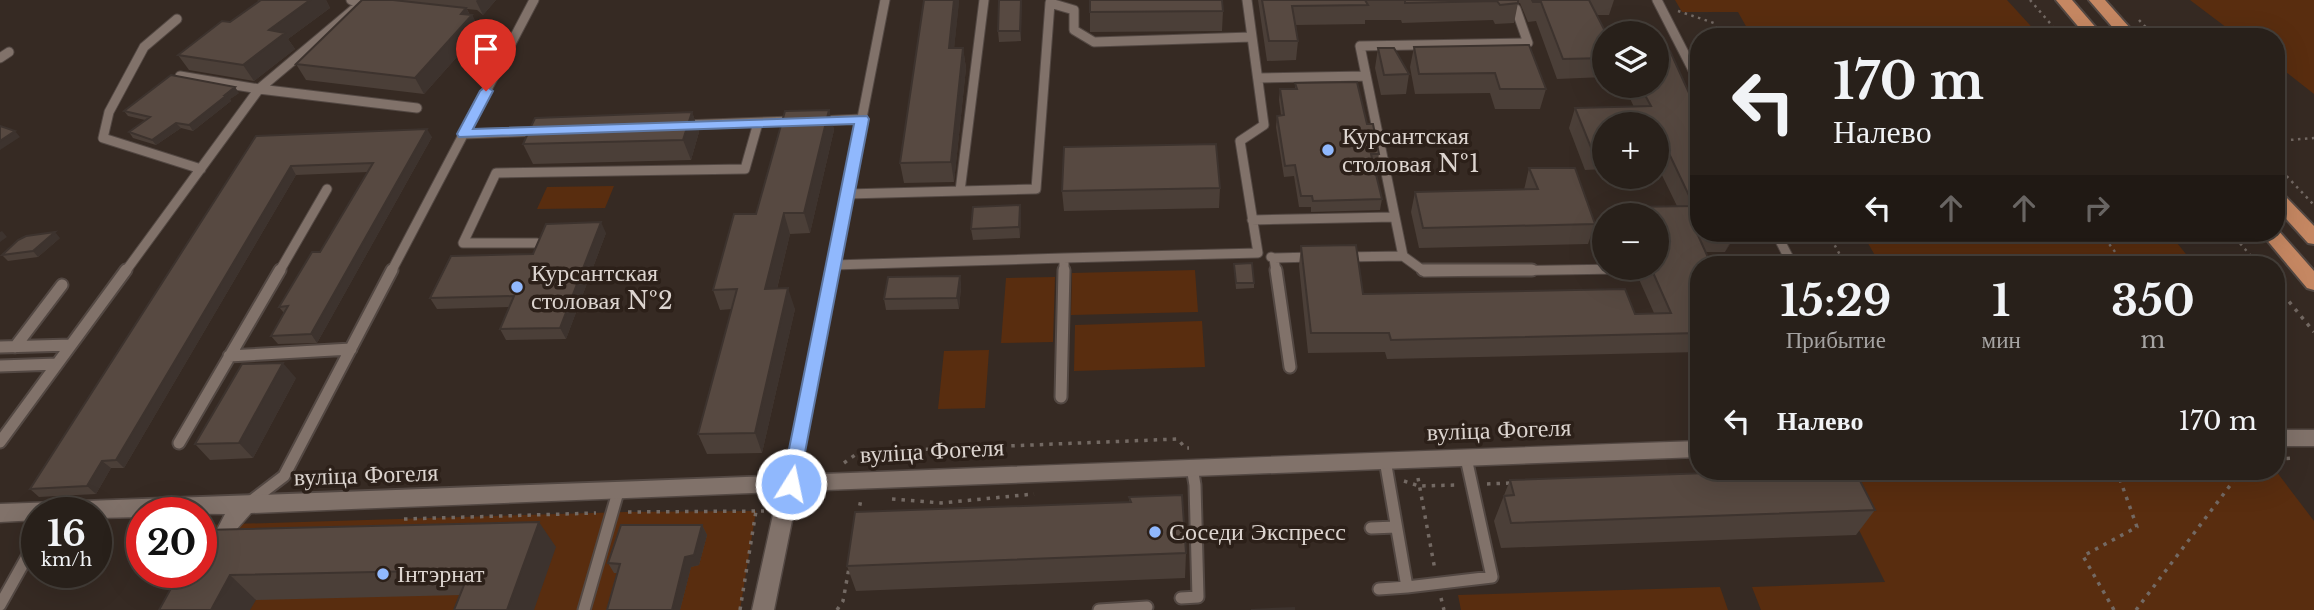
<!DOCTYPE html>
<html lang="ru">
<meta charset="utf-8">
<style>
:root{--surface:#28201a;--page:#302823;--text:#f1f3f6;--muted:#a5a3a2;--line:#443e39}
body{margin:0;font-family:"Libre Baskerville",serif;background:var(--page);color:var(--text);height:100vh;display:flex;flex-direction:column;font-size:26px;white-space:nowrap}
*{box-sizing:border-box;margin:0}
p{font-size:23px;color:var(--muted)}
.icon{flex:none;width:38px;height:38px;fill:none;stroke:currentColor;stroke-width:2;stroke-linecap:round;stroke-linejoin:round}
.map{position:relative;flex:1;overflow:hidden}
.side{position:absolute;left:1690px;top:256px;width:595px;height:224px;display:flex;flex-direction:column;background:var(--surface);border-radius:28px;box-shadow:0 7px 28px #0002,0 0 0 2px var(--line)}
.side>*{flex:none}
.hud{position:absolute;left:1690px;top:28px;width:595px;height:214px;border-radius:28px;box-shadow:0 7px 28px #0002,0 0 0 2px var(--line);background:#28201a;color:var(--text);overflow:hidden}
.fabs{position:absolute;left:1592px;top:21px;display:grid;gap:14px}
.fabs a{display:grid;place-items:center;width:77px;height:77px;border-radius:50%;background:var(--surface);box-shadow:0 7px 28px #0002,0 0 0 2px var(--line);font-size:35px}
.speed{position:absolute;left:21px;top:497px;display:flex;gap:14px;font-size:35px;font-weight:700;text-align:center}
.speed>*{display:grid;place-content:center;width:91px;height:91px;border-radius:50%;background:var(--surface);box-shadow:0 7px 28px #0002,0 0 0 2px var(--line);line-height:1}
.speed small{font-size:18px;font-weight:400}
.speed .limit{border:10px solid #d22;background:#fff;color:#111}
.pin{position:absolute;display:grid;place-items:center;width:60px;height:60px;color:#fff;margin:-72px -30px;border-radius:50% 50% 50% 0;rotate:-45deg;box-shadow:0 0 7px #0007}
.pin .icon{rotate:45deg}
.me{position:absolute;width:77px;margin:-38px;rotate:10deg;stroke-linejoin:round;filter:drop-shadow(0 0 5px #0008)}
.turn{display:flex;align-items:center;gap:24px;height:147px;padding:0 28px;font-size:32px}
.turn .icon{width:91px;height:91px;stroke-width:2.5}
.turn b{display:block;font-size:49px;line-height:60px}
.lanes{display:flex;align-items:center;height:66px;padding:0 28px;background:#0003;justify-content:center;gap:35px;direction:ltr}
.lanes .off{opacity:.35}
.eta{display:flex;justify-content:space-evenly;align-items:center;height:119px;text-align:center}
.eta b{font-size:42px;font-weight:800;line-height:49px}
ul{padding:0;list-style:none}
li{display:flex;align-items:center;gap:21px;height:91px;padding:0 28px}
li div{flex:1}
li b{display:block;font-size:26px}
li em{font-style:normal}
.map>svg:first-child{display:block}
.green{fill:#592d0f}
.lines{fill:none;stroke-linecap:round;stroke-linejoin:round}
.service-far1-casing{stroke:#534843;stroke-width:11}
.service-casing{stroke:#534843;stroke-width:15}
.minor-casing{stroke:#534843;stroke-width:3}
.trunk-casing{stroke:#534843;stroke-width:4}
.path-far1{stroke:#736963;stroke-width:2.5;stroke-dasharray:2.5 4.5;stroke-linecap:butt}
.path{stroke:#736963;stroke-width:3.5;stroke-dasharray:3.5 6;stroke-linecap:butt}
.service-far1{stroke:#81726a;stroke-width:9}
.service{stroke:#81726a;stroke-width:11}
.minor{fill:#81726a;fill-rule:evenodd}
.trunk{fill:#c58762;fill-rule:evenodd}
.wall{fill:#4b3f38}
.shaded-wall{fill:#3d332e}
.building{fill:#574941;stroke:#3d332e;stroke-width:2}
.route{fill:#90b8fd;stroke:#5e78a4;stroke-width:2}
.poi-dot{fill:#90b8fd;stroke:#2c2019;stroke-width:2.5}
.labels{text-anchor:middle;stroke-width:7;stroke-linejoin:round;paint-order:stroke}
.poi-label{font-size:24px;fill:#dcd4cf;stroke:#2c2019;text-anchor:start}
.street-label{font-size:24px;fill:#dcd4cf;stroke:#2c2019}
</style>
<div class="map">
<svg width="2314" height="610" viewBox="0 0 2314 610">
<rect width="100%" height="100%" fill="#362a23"/>
<path class="green" d="M1675,0H2007L2041,37H1752L1738,12H1682Z
M2190,0H2314V94L2277,65V37H2239Z
M614,186L605,208L537,209L547,187Z
M1862,233H2169L2194,264H1880Z
M1195,270L1198,312L1071,315L1072,273Z
M1055,277L1053,342L1001,343L1006,278Z
M1202,321L1205,367L1074,371L1075,325Z
M989,350L985,408L938,409L944,351Z
M2061,471H2276L2314,521V610H1761L1752,587L1885,582L1833,478Z
M756,511L740,610H168L201,572V547L210,529H201V525L625,512Z
M1720,587L1728,610H1461L1458,595Z"/>
<g class="lines">
<defs>
<path id="service-far1" d="M351,0L360,4
M1051,0L1050,3L1074,10V30L1094,42L1252,37
M1657,0L1699,82
M353,10L259,89L417,108
M177,19L144,47L109,112L103,138L201,169
M0,58L9,52
M1258,78L1366,76
M819,121L862,119
M683,125L793,121
M464,134L541,131
M960,191L984,0
M847,194L1036,189L1050,3
M1252,220L1394,217
M1776,233L1792,264
M537,243H463L496,173L745,169L758,123
M1403,256L1360,46L1528,43L1516,9
M1271,257L1274,258L1276,272
M1344,257L1403,256L1425,272L1620,269
M1274,258L1314,257
M833,265L1064,258
M125,272L259,89L180,76
M279,272L327,189
M391,272L534,0
M832,272L885,0
M1064,272V258L1258,253L1240,141L1264,125L1247,0"/>
<path id="service" d="M1276,270L1290,367
M1423,270H1532
M0,347L71,345
M15,347L62,285
M229,356L351,349
M0,366L57,364
M1061,397L1064,270
M0,442L126,270
M179,443L280,270
M1385,460L1407,587L1492,577L1466,458
M791,483L832,270
M250,502L284,476L392,270
M1371,528L1396,527
M1379,589L1407,587
M1181,598L1198,597L1195,485L1192,467
M0,605L37,539
M584,610L618,492
M1099,610L1147,607"/>
<path id="minor" d="M2277,430H2314V446H2277Z
M1699,441V457L798,491L774,610H752L778,492L251,513L236,530L223,557L216,560L209,557L206,551L225,514L142,513V517L96,518V513H37V520L0,522V504C567,485 1132,461 1699,441Z"/>
<path id="trunk" d="M2056,0H2072L2104,37H2087Z
M2089,0H2105L2138,37H2121Z
M2277,192L2283,194L2314,226V244L2308,243L2277,209Z
M2277,229L2314,271V290L2307,288L2261,233H2277Z"/>
</defs>
<use href="#service-far1" class="service-far1-casing"/>
<use href="#service" class="service-casing"/>
<use href="#minor" class="minor-casing"/>
<use href="#trunk" class="trunk-casing"/>
<path class="path-far1" d="M2030,0L2062,37
M1678,11L1714,23L1721,37
M2139,20L2155,37
M2277,141L2314,138
M2277,166L2314,205
M1828,233L1845,264
M2101,233L2124,264
M2231,233L2258,264"/>
<path class="path" d="M2277,287L2314,332
M2277,459L2294,458
M844,463L859,452L1178,439L1185,448H1189
M1854,472L1891,471
M1418,478L1435,570
M1404,481L1419,486L1458,485
M1487,484L1511,483
M892,499L941,503L1034,494
M628,512L764,511
M858,515L861,499
M404,519L596,513
M1441,598L1444,610
M740,610L756,511
M837,610L843,601L849,568
M2114,610L2083,556L2137,527L2117,471
M2136,610L2241,471"/>
<use href="#service-far1" class="service-far1"/>
<use href="#service" class="service"/>
<use href="#minor" class="minor"/>
<use href="#trunk" class="trunk"/>
</g>
<path class="wall" d="M257,0H326L330,8L288,39L295,49L254,81L189,70L178,55L230,22L260,1Z
M362,0H496L483,15L477,10L467,9L470,15H472L480,31L424,94L306,80L296,64Z
M924,0H959L954,48H963L966,68L954,182L904,183L900,163Z
M999,0H1021V41L999,42L998,31Z
M1258,0H1614L1609,15H1597L1605,33V77L1557,79L1536,21L1528,22L1520,3H1518L1514,23L1495,24L1493,20L1402,23L1401,20H1365V24L1296,25L1298,41L1296,60L1267,61Z
M1223,11L1222,31L1090,32V12Z
M1414,47L1546,89L1540,109H1495L1490,93L1415,94L1410,67Z
M1378,48L1409,74L1406,94L1381,95L1375,68Z
M1670,51L1699,233H1737L1725,252H1706L1699,264V352L1387,359L1385,352L1308,353L1299,266L1301,246L1363,294L1635,314L1654,313L1634,268H1657V215H1622L1625,207L1677,206L1658,167H1657V124H1605V169L1585,170L1569,128L1575,108L1634,107L1624,86H1657Z
M1295,83L1367,124L1379,154L1377,165H1374L1382,199L1380,210L1311,212V207H1299L1294,176L1284,177L1276,127L1277,116L1281,115L1279,100L1280,89H1295Z
M239,93L230,99L231,101L193,131L181,128L156,145L133,138L129,132L145,120L128,116L124,111Z
M829,110L834,130L810,233L790,234L777,289L795,309L762,453L707,454L698,434L732,309L720,310L713,290L756,214Z
M692,112L699,132L691,160L533,164L523,144Z
M256,136L432,137L317,343L278,344L271,336L284,313L279,307L320,252L368,172L296,175L124,468H111L96,494L39,497L30,489Z
M1529,168L1595,224L1588,244L1419,248L1411,212L1415,192L1524,190Z
M1220,188L1219,208L1064,211L1062,191Z
M1020,205L1021,216L1020,238L973,240L971,229Z
M606,233L566,339L506,340L500,329L509,307L437,309L430,298Z
M60,238L38,257L8,261L2,255Z
M1234,264L1254,283V288L1236,289Z
M960,276L961,287L959,309L886,310L884,299Z
M296,378L253,458L210,460L195,444Z
M1510,480L1875,510L1856,535L1501,548L1494,521Z
M1129,497L1186,553L1185,578L856,591L847,566L1129,502Z
M702,525L707,535L699,565L691,567L680,610H607L618,573H614L608,563Z
M556,547L461,595L256,600L180,572Z"/>
<path class="shaded-wall" d="M310,0H326L330,8L288,39L295,49L254,81L243,65L269,30Z
M477,0H496L483,15L476,1Z
M954,0H959V3L952,68L949,48Z
M1021,0L1022,4L1021,41L1020,31Z
M466,8L471,17L472,15L480,31L424,94L415,78L461,14Z
M963,48L966,68L954,182L951,162Z
M235,87L239,93L230,99L231,101L193,131L189,125Z
M829,110L834,130L810,233L804,213Z
M692,112L699,132L691,160L683,140Z
M176,123L181,128L156,145L152,140Z
M427,129L432,137L317,343L311,334Z
M15,131L20,137L0,150V141Z
M291,166L296,175L124,468L116,460Z
M1020,205L1021,216L1020,238L1019,227Z
M784,213L790,234L772,309L765,289Z
M601,222L606,233L566,339L560,328Z
M2,231L7,237L0,242V232Z
M55,232L60,238L38,257L33,251Z
M1735,233H1737L1725,252Z
M960,276L961,287L959,309L957,298Z
M788,288L795,309L762,453L755,433Z
M283,363L296,378L253,458L239,443Z
M102,461L111,468L96,494L87,486Z
M539,522L556,547L534,610H507Z
M702,525L707,535L699,565L691,567L680,610H672L685,557Z
M230,575L256,600L250,610H211Z"/>
<path class="building" d="M261,0H310L269,30L285,33L243,65L178,55L222,21L230,22Z
M362,0H393L466,8L461,14L472,15L415,78L296,64Z
M924,0H954L949,48H963L951,162L900,163Z
M999,0H1021L1020,31H998Z
M1090,0H1222L1223,11L1090,12Z
M1262,0H1518V3L1500,5L1497,1L1405,3V0H1365L1368,5L1292,6L1298,41H1269Z
M1532,0H1589L1606,33H1605V58L1563,59L1541,2H1533Z
M1529,45L1546,89H1500L1495,73L1419,74L1414,47Z
M1657,45L1670,51L1694,104H1699V233H1697L1711,264H1699V333L1391,340L1389,333H1311L1301,246L1356,245L1363,294L1625,289L1635,314L1671,313L1651,268H1657V215H1628L1625,207L1694,206L1666,147L1657,148V124H1605V149L1592,150L1575,108L1651,106L1640,86H1657Z
M1378,48H1394L1409,74L1384,75Z
M171,75L235,87L225,95H227L189,125L176,123L152,140L129,132L150,117L124,111Z
M1357,82L1367,124H1373L1379,154H1371L1382,199L1313,201L1312,196H1301L1295,165L1285,166L1277,116L1284,115L1280,89H1297L1295,83Z
M829,110L804,213H784L765,289L788,288L755,433L698,434L737,289L713,290L734,214H756L785,111Z
M692,112L683,140L523,144L535,118Z
M0,126L15,131L0,141Z
M427,129L311,334L271,336L288,306L279,307L312,252H320L373,163L291,166L116,460L102,461L87,486L30,489L256,136Z
M1216,144L1220,188L1062,191L1064,147Z
M1529,168H1575L1595,224L1423,228L1415,192L1538,189Z
M1020,205L1019,227L971,229L973,207Z
M601,222L560,328L500,329L514,296L430,298L451,256L533,254L546,224Z
M55,232L33,251L2,255L18,240L26,236Z
M1252,263L1254,283H1236L1234,264Z
M960,276L957,298L884,299L888,277Z
M283,363L239,443L195,444L242,364Z
M1764,471H1855L1875,510L1511,523L1504,496L1514,495L1510,480Z
M1182,495L1186,553L847,566L855,512L1131,502L1129,497Z
M539,522L507,610H454L470,570L230,575L211,610H159L180,572H201V535L204,530Z
M621,525H702L694,555L685,557L672,610H607L620,564L608,563Z
M1294,608V610H1251Z"/>
<path class="route" d="M486,86L493,91L473,129L867,116L869,119L798,489L791,491L785,489L782,484L854,124L459,137L457,134L480,91Z"/>
<g class="poi-dot">
<circle cx="1328" cy="150" r="7"/>
<circle cx="517" cy="287" r="7"/>
<circle cx="1155" cy="532" r="7"/>
<circle cx="383" cy="574" r="7"/>
</g>
<g class="labels">
<g class="poi-label">
<text x="1342" y="144">Курсантская<tspan x="1342" dy="28">столовая №1</tspan></text>
<text x="531" y="281">Курсантская<tspan x="531" dy="28">столовая №2</tspan></text>
<text x="1169" y="540">Соседи Экспресс</text>
<text x="397" y="582">Інтэрнат</text>
</g>
<g class="street-label">
<text transform="translate(1499 430) rotate(-2)" y="8">вуліца Фогеля</text>
<text transform="translate(932 451) rotate(-3)" y="8">вуліца Фогеля</text>
<text transform="translate(366 475) rotate(-2)" y="8">вуліца Фогеля</text>
</g>
</g>
</svg>
<div class="fabs">
<a><svg class="icon" aria-label="layers" viewBox="0 0 24 24"><path d="M12 4l9 5-9 5-9-5zM3 14l9 5 9-5"/></svg></a>
<a>+</a>
<a>−</a>
</div>
<div class="speed"><div>16<small>km/h</small></div><div class="limit">20</div></div>
<div class="pin" style="left:486px;top:91px;background:#d93025"><svg class="icon" aria-label="arrive" viewBox="0 0 24 24"><path d="M6 21V4h12l-3 4 3 4H6"/></svg></div>
<svg class="me" style="left:791px;top:484px" viewBox="-20 -20 40 40"><circle r="17" fill="#90b8fd" stroke="#fff" stroke-width="3"/><path d="M0-11L8 9 0 5-8 9z" fill="#fff"/></svg>
<div class="hud">
<div class="turn"><svg class="icon" aria-label="left" viewBox="0 0 24 24"><path d="M17 20v-9H6M10 6l-5 5 5 5"/></svg><div><b>170 m</b>Налево</div></div>
<div class="lanes"><svg class="icon" aria-label="left" viewBox="0 0 24 24"><path d="M17 20v-9H6M10 6l-5 5 5 5"/></svg><svg class="icon off" aria-label="ahead" viewBox="0 0 24 24"><path d="M12 20V5M6 11l6-6 6 6"/></svg><svg class="icon off" aria-label="ahead" viewBox="0 0 24 24"><path d="M12 20V5M6 11l6-6 6 6"/></svg><svg class="icon off" aria-label="right" viewBox="0 0 24 24"><path d="M7 20v-9h11M14 6l5 5-5 5"/></svg></div>
</div>
<section class="side">
<div class="eta">
<div><b>15:29</b><p>Прибытие</p></div>
<div><b>1</b><p>мин</p></div>
<div><b>350</b><p>m</p></div>
</div>
<ul>
<li><svg class="icon" aria-label="left" viewBox="0 0 24 24"><path d="M17 20v-9H6M10 6l-5 5 5 5"/></svg><div><b>Налево</b></div><em>170 m</em></li>
</ul>
</section>
</div>
